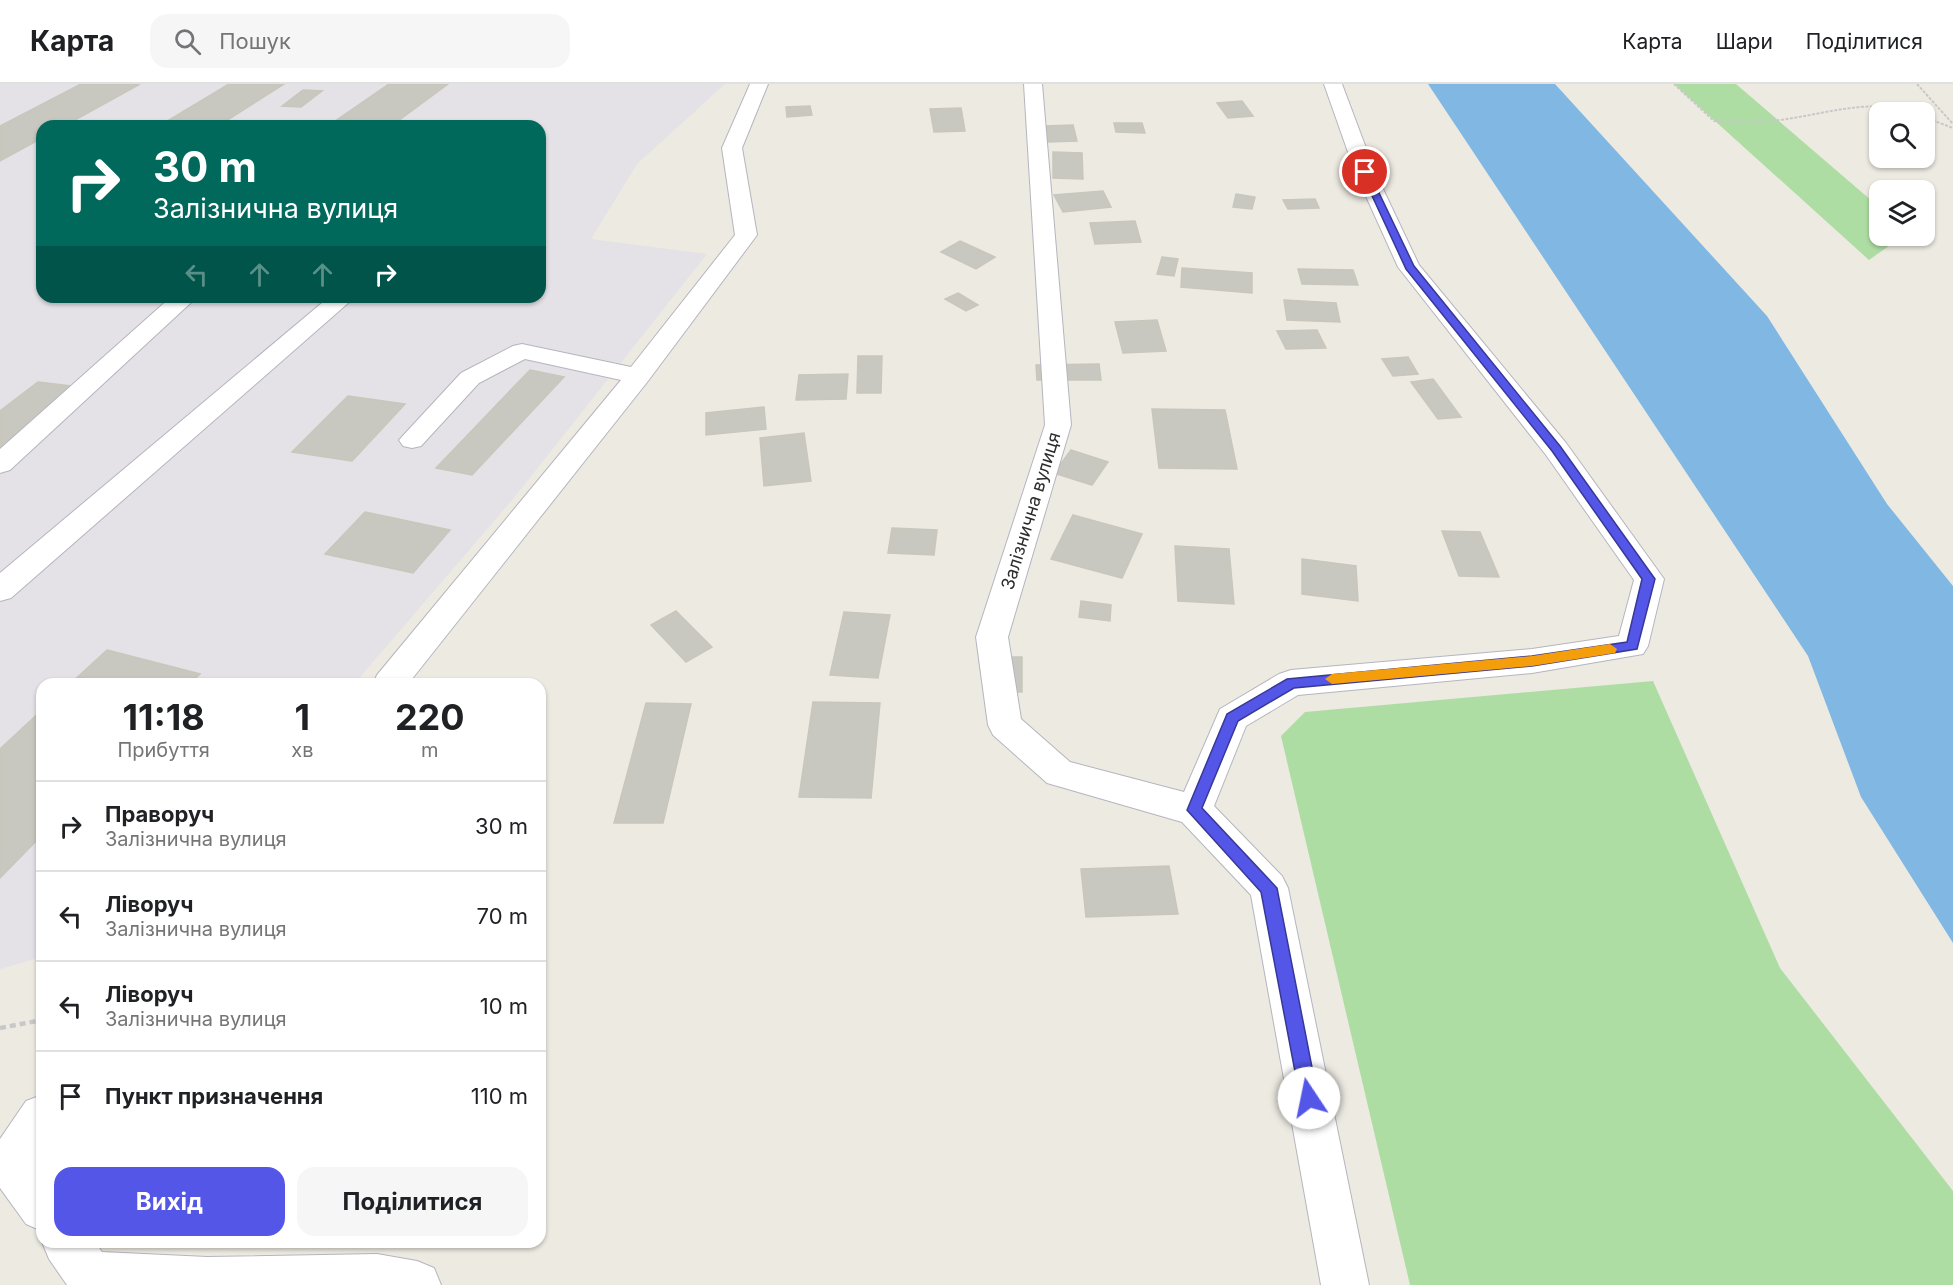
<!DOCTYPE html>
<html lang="uk">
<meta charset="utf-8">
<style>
:root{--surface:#fff;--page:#f6f6f6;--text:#202124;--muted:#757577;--line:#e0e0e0;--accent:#5456e8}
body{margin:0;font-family:Inter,sans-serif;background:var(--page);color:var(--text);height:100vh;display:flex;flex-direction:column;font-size:22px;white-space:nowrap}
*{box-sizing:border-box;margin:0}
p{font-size:20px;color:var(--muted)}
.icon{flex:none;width:33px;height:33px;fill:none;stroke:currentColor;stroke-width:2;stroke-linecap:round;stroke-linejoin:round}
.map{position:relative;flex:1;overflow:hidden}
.sheet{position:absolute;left:36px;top:594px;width:510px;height:570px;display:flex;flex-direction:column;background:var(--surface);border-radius:18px;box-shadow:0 2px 4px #0004}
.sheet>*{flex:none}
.guide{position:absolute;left:36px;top:36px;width:510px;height:183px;border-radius:18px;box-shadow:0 2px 4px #0004;background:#00695c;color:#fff;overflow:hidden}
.fabs{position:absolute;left:1869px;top:18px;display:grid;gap:12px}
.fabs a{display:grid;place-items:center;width:66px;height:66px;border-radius:12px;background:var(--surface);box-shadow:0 2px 4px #0004;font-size:30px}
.pin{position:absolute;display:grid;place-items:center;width:51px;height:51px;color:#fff;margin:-26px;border:3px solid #fff;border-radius:50%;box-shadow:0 2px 6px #0007}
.me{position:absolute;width:66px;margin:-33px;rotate:349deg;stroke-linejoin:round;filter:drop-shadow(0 0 4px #0008)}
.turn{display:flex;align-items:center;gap:21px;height:126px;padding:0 18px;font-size:27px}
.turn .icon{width:78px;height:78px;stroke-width:2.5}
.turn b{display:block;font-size:42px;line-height:51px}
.lanes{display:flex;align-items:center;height:57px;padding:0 18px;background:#0003;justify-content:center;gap:30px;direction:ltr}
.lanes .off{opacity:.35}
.eta{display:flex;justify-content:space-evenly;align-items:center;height:102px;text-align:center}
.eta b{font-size:36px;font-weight:700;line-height:42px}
.primary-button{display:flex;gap:12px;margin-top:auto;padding:12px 18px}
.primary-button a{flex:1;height:69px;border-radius:18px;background:var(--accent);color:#fff;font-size:24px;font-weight:700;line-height:69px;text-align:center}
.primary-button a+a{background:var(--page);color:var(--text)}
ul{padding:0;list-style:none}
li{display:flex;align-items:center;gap:18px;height:90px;padding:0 18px;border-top:2px solid var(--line)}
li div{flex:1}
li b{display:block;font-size:22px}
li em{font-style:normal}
header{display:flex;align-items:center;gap:36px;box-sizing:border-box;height:84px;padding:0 30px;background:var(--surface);border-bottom:2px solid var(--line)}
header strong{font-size:28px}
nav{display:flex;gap:33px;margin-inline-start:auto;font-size:21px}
.search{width:420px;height:54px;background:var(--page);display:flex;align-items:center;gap:15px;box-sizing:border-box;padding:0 21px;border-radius:18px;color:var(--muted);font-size:22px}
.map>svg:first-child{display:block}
.industrial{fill:#e4e1e7;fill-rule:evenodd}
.green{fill:#aedda4}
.water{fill:#81b8e3}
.building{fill:#c9c8c0;stroke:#c9c6bb;stroke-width:1.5}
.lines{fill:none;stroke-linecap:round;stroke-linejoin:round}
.minor-casing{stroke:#b5b5bf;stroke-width:2}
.path-far1{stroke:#c8c8c8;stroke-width:2;stroke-dasharray:3 1.5;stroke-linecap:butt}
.path{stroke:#c8c8c8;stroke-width:4.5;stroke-dasharray:6 4;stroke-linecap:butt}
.minor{fill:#fff;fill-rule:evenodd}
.route{fill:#5456e8;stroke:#373897;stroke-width:1.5}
.slow{fill:#f59e0b}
.labels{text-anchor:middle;stroke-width:4.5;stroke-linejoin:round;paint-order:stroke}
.street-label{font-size:18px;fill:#2d2d2d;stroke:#fff}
</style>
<header>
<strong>Карта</strong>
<div class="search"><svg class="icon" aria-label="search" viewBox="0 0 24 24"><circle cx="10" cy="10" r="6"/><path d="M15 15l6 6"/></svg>Пошук</div>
<nav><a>Карта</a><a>Шари</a><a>Поділитися</a></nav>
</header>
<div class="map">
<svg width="1953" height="1201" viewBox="0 0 1953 1201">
<rect width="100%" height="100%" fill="#edeae2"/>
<path class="industrial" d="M0,0H725L637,80L591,155L707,170L513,415L354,600H42V873L0,885ZM42,42H540V213H42Z"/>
<path class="green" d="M1674,0H1736L1879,123L1880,152H1903L1869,176Z
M1653,597L1780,884L1953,1107V1201H1410L1281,652L1305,628Z"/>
<path class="water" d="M1428,0H1555L1767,232L1887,420L1953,502V859L1861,713L1808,572Z"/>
<path class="building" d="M81,0H140L64,42H42V54L0,77V42Z
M229,0H284L218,42H159Z
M389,0H448L391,42H328Z
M303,6L322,7L301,23L282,22Z
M1242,17L1253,32L1228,34L1217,19Z
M810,22L812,31L787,33L786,23Z
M961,24L965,47L934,48L930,25Z
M1114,39H1142L1145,49L1116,48Z
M1073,41L1077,57L1048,58L1045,42Z
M1053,68L1082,69L1083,95L1053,94Z
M1103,107L1111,123L1063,128L1054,111Z
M1236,110L1255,113L1252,125L1233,123Z
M1315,115L1319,124L1288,125L1283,116Z
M1135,137L1141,158L1095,160L1090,139Z
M960,157L995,173L976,185L941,168Z
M1162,173L1178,175L1174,192L1157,190Z
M1182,184L1252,189V209L1181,203Z
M1298,185L1353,186L1358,201L1302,200Z
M958,209L978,221L966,227L945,215Z
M1284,216L1336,219L1340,238L1287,236Z
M1157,236L1166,267L1123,269L1115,238Z
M1317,246L1326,264L1286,265L1277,247Z
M858,272H882L881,309H857Z
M1408,273L1418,290L1393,292L1382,275Z
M1099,280L1101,296H1037L1036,281Z
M530,286L564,293L472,391L436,384Z
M848,290L846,315L796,316L799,291Z
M1433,295L1461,333L1438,335L1411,298Z
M38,298L80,303L0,368V327Z
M348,312L405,320L352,377L292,368Z
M764,323L766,345L706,351V329Z
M1152,325L1225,326L1237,385L1159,384Z
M804,349L811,397L764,402L760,354Z
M1071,366L1108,378L1092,401L1054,389Z
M365,428L450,446L413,489L325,470Z
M1073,431L1142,450L1122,494L1051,475Z
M892,444L937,446L934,471L888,469Z
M1442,447L1480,448L1499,493L1459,492Z
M1175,462L1229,465L1234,520L1178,517Z
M1302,475L1356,482L1358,517L1302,510Z
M1081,517L1111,521L1110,537L1079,533Z
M676,527L712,563L686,578L651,541Z
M844,528L890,531L878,594L830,591Z
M107,566L200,590L190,600H70Z
M997,573H1022V608H996Z
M813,618L880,619L871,714L799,713Z
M646,619L691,620L663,739H614Z
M42,626V751L0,794V665Z
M1169,782L1178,830L1086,833L1081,785Z"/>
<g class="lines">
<defs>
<path id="minor" d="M750,0H768L742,64L757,151L648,297L408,600H373L377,591L621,296L525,275L479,299L421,362L412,364L403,362L399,356L461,289L513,262L522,260L631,283L735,151L722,64Z
M1024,0H1042L1071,341L1008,553L1021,635L1070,678L1184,708L1220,625L1279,590L1291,586L1532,565L1619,552L1634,496L1546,371L1398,183L1355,88L1324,0H1342L1375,88L1419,181L1566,359L1664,495L1648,562L1643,570L1532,589L1298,611L1246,642L1214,722L1282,792L1288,804L1369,1201H1321L1251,811L1182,738L1047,699L993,651L988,641L976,553L1045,341Z
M171,213H197L10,386L0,389V365Z
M329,213H355L11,514L0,517V489Z
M42,1011V1071L37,1078L42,1085V1147L26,1140L0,1104V1055L26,1017Z
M42,1158H95L102,1168L207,1173L377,1170L417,1177L434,1184L441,1201H67L49,1175Z"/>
</defs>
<use href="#minor" class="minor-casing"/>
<path class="path-far1" d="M1674,0L1714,37C1736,37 1758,39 1780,36C1826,30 1868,14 1914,28
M1917,0L1953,40
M1924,33L1953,44"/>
<path class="path" d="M0,944L42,936"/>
<use href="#minor" class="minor"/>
</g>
<path class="route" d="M1365,85L1369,88L1414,182L1560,362L1655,495L1637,565L1532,582L1294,604L1238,637L1202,724L1277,804L1318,1014L1316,1021L1309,1023L1303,1021L1300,1014L1261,808L1187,726L1227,630L1287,595L1532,572L1627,558L1642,495L1552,367L1406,185L1361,88Z"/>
<path class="slow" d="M1610,560L1617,565L1615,569L1532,582L1332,600L1325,595L1332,590L1532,572Z"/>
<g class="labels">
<g class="street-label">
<text transform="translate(1031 427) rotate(-73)" y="6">Залізнична вулиця</text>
</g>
</g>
</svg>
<div class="fabs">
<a><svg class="icon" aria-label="search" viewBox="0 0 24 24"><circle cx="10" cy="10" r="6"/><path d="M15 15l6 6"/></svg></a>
<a><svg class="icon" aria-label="layers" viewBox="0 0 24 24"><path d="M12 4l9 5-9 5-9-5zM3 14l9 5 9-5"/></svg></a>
</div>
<div class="pin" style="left:1365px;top:88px;background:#d93025"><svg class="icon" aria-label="arrive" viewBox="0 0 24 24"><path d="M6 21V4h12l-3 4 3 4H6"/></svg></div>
<svg class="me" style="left:1309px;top:1014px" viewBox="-20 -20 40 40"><circle r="19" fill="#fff"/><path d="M0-13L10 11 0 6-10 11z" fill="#5456e8"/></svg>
<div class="guide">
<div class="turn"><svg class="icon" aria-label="right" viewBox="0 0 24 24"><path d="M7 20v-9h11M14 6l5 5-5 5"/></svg><div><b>30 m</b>Залізнична вулиця</div></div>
<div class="lanes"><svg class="icon off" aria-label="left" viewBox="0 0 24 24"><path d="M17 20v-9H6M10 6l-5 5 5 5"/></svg><svg class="icon off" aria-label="ahead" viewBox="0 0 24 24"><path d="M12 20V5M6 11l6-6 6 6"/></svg><svg class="icon off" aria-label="ahead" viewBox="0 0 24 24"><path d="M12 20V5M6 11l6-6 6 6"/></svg><svg class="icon" aria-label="right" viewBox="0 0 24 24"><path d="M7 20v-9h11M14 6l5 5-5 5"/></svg></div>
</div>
<section class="sheet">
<div class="eta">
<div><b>11:18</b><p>Прибуття</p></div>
<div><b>1</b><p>хв</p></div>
<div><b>220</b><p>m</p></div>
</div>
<ul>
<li><svg class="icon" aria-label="right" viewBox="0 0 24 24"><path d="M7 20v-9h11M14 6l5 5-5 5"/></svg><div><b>Праворуч</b><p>Залізнична вулиця</p></div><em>30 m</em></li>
<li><svg class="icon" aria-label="left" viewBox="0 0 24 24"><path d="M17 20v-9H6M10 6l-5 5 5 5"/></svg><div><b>Ліворуч</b><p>Залізнична вулиця</p></div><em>70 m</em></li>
<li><svg class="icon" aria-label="left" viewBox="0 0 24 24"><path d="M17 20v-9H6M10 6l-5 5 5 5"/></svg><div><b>Ліворуч</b><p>Залізнична вулиця</p></div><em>10 m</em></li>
<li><svg class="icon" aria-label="arrive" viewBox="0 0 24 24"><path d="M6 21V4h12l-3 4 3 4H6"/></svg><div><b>Пункт призначення</b></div><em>110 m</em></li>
</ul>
<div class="primary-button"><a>Вихід</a><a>Поділитися</a></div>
</section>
</div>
